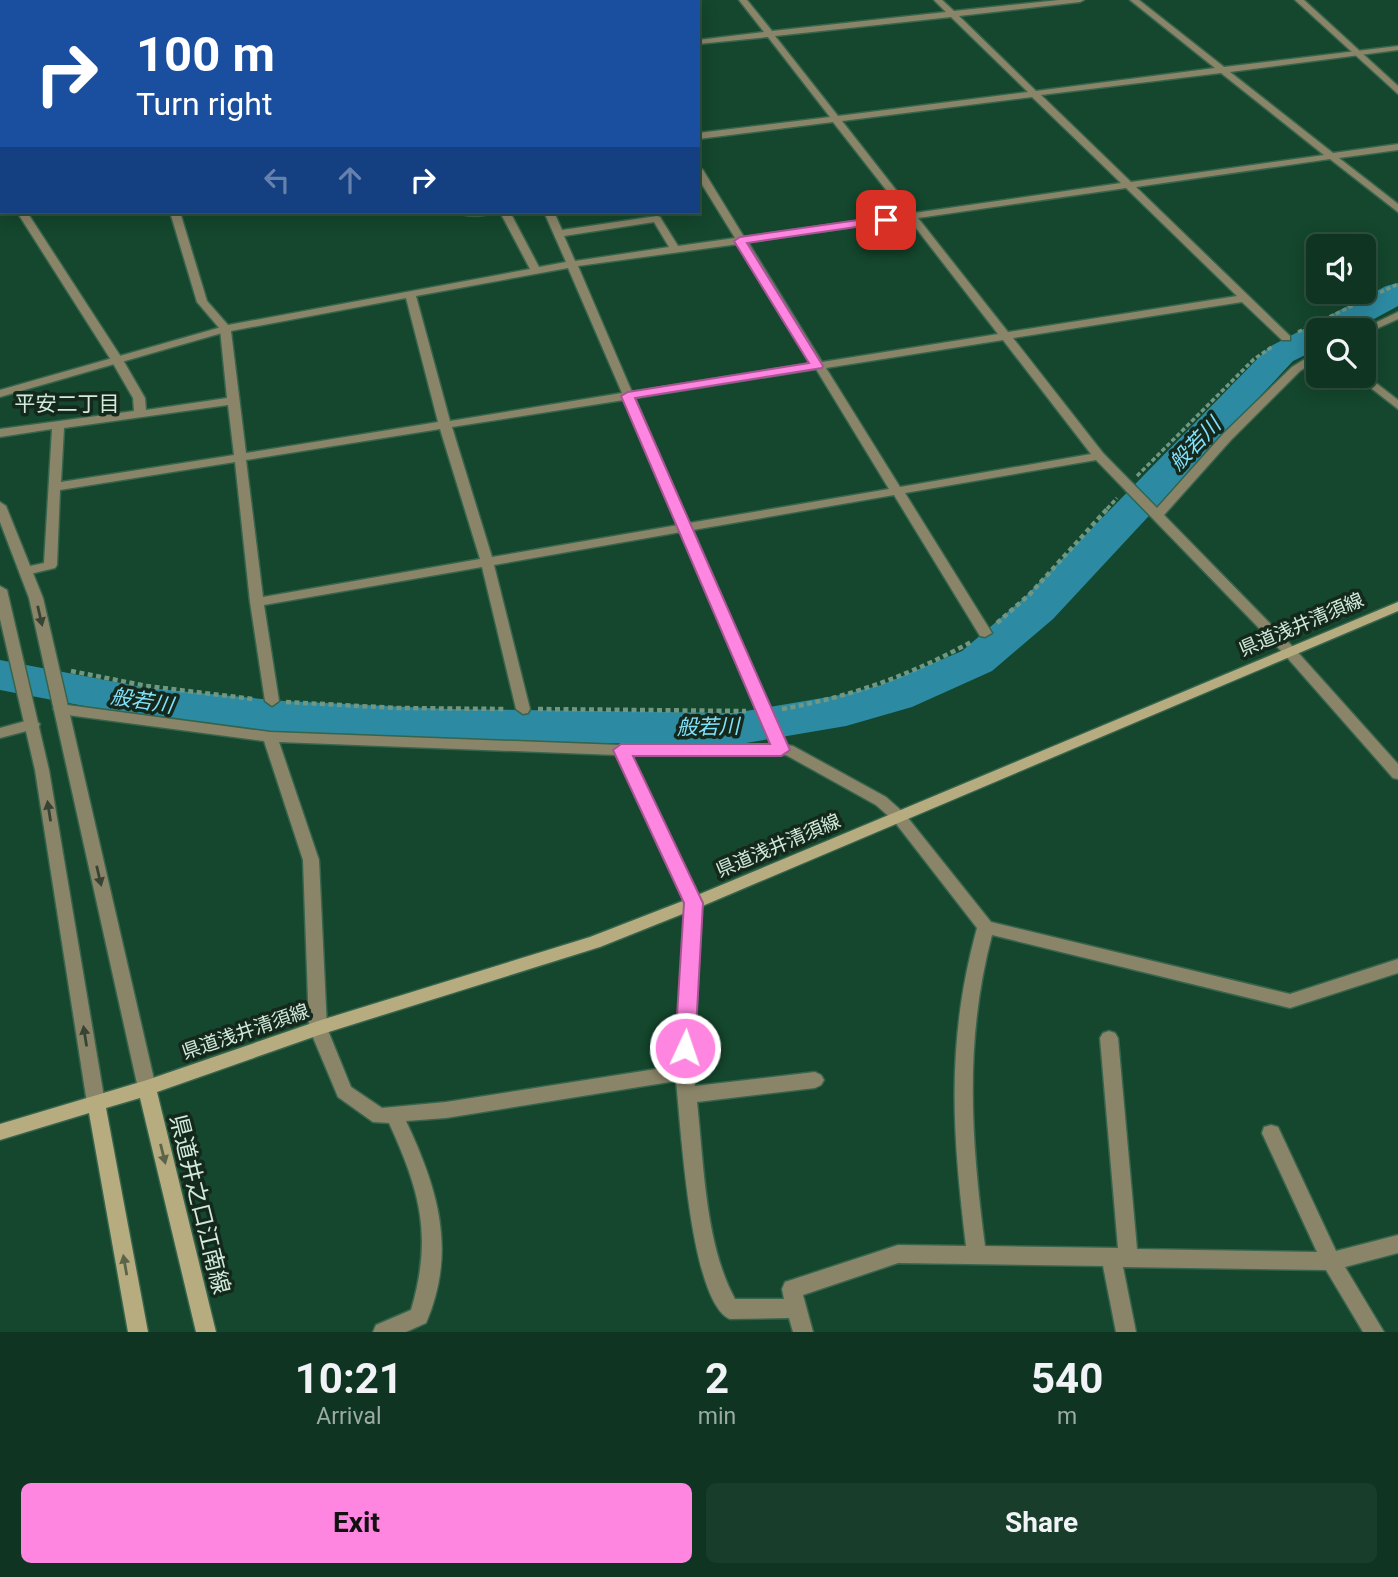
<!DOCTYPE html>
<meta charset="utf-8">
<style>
:root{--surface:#0f3522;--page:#183d2a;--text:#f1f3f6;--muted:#9baba5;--line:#2f5040;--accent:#fe85e0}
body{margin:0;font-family:Roboto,"Noto Sans JP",sans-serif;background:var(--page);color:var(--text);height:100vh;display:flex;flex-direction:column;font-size:26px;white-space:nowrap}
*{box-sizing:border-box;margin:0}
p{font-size:23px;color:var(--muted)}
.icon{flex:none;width:38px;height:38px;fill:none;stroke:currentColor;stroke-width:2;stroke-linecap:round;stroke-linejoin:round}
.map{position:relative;height:1332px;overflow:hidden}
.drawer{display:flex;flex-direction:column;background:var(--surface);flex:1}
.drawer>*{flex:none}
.guide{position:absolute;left:0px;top:0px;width:700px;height:214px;box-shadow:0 4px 18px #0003,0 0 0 2px var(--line);background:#1a4fa0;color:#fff;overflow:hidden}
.tools{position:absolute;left:1306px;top:234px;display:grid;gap:14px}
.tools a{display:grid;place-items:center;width:70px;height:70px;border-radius:10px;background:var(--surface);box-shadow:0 4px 18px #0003,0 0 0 2px var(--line);font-size:35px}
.pin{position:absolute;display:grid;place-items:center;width:60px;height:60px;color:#fff;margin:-30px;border-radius:14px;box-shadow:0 4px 10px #0006}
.me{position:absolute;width:77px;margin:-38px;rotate:3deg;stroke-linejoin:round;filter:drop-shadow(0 0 5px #0008)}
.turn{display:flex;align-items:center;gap:24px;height:147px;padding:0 21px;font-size:32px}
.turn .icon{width:91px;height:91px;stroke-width:2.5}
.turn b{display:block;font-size:49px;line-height:60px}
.lanes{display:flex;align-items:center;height:66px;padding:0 21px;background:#0003;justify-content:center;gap:35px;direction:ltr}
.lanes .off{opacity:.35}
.eta{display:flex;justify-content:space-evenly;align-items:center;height:119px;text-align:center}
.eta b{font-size:42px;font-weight:700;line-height:49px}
.action{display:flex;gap:14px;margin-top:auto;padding:14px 21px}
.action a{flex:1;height:80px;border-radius:10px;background:var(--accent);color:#111;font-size:28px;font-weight:700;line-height:80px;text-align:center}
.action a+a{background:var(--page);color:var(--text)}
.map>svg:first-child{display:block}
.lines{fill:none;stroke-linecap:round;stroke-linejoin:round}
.river{fill:#2c8ba2;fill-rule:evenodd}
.minor-casing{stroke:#36644c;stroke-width:3}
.tertiary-casing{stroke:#36644c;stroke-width:3}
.secondary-casing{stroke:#36644c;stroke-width:3}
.path-far1{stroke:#719782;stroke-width:3.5;stroke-dasharray:4.5 2.5;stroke-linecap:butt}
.path{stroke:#719782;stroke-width:4.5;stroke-dasharray:5 3.5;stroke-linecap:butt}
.minor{fill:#8a8468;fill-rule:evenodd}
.tertiary{fill:#8a8468;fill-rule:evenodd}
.secondary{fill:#b6ac7f;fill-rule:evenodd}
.oneway{fill:#374433}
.oneway2{fill:#5d6349}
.route{fill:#fe85e0;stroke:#a55692;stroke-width:2}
.labels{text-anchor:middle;stroke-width:7;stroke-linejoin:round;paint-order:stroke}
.street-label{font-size:19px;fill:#d1eada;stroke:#14281c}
.neighbourhood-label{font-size:21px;fill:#d1eada;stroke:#14281c}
.water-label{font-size:21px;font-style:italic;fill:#82e2fc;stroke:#14281c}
.near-street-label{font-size:23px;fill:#d1eada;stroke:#14281c}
</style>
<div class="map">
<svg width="1398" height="1332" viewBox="0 0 1398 1332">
<rect width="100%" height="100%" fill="#14472d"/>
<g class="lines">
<path class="river" d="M1398,283V306L1352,331H1318V349L1293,361L1053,619L992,671L912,707L846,726L734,745L448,741L284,733L147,718L0,690V660L147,688L284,701L448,709L734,713L846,694L881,685L962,651L1023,599L1269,347L1386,286Z"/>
<defs>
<path id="minor" d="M25,0H33L34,2H26Z
M48,0H67L45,2Z
M108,0H116L107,2Z
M230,0H257L227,2Z
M288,0H298L286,2Z
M300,0H308L310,2H301Z
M501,0H509L511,2H502Z
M593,0H601L602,2H594Z
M739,0H747L772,31L946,12L934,0H942L954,11L1059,0H1084L1080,2L959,16L1036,91L1215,68L1130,0H1139L1224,67L1398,46V50L1230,72L1333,153L1398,144V150L1339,158L1398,204V212L1330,159L1136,187L1290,336V340H1282L1242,302L1013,338L1103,453L1157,508L1223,434L1292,367L1318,351V359L1300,371L1231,440L1164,515L1294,648L1398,764V779L1393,778L1284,654L1096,460L905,493L992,633L985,637L980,636L894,495L693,530L786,745L793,746L886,797L904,813L991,922L1290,994L1398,959V973L1290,1008L992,935C964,1041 971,1139 985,1246L1118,1248L1100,1038L1103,1033L1109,1031L1115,1033L1118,1038L1137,1249L1317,1252L1262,1133L1264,1127L1271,1125L1278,1127L1336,1251L1398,1235V1253L1345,1267L1384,1332H1363L1326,1270L1123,1267L1136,1332H1116L1103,1266L898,1263L803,1295L813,1332H793L789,1318L730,1319C690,1303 681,1124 676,1081L446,1118L406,1121C438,1189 457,1251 426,1323L406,1332H373L376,1325L411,1310C433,1236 420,1191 389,1123L373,1122L338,1097L309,1028L303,860L264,741L60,714L53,709L60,704L270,732L621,745H771L681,532L494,565L530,709L528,713L523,714L516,709L482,567L264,605L279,701L272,706L265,701L250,602L235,462L60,490L57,565L55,568L26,575L19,571L21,568L44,563L52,429L0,437V429L134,411L133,398L111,360L17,212H27L123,360L145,398L146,410L227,398L220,329L197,302L170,212H180L207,301L228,325L530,269L500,212H510L539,267L566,262L544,212H554L562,230L657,216L660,217L678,246L735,238L698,178V167L703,170L744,237L905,214L833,122L698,139V133L830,117L768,37L698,44V40L764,32ZM951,17L1028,92L838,116L775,36ZM1221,73L1324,155L1131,182L1041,95ZM1032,97L1121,183L914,213L842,121ZM1126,188L1237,296L1008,332L918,218ZM909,219L998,334L822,362L748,242ZM654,222L669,247L575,261L564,236ZM739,244L812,363L632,392L578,266ZM568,268L622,393L450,421L416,296ZM406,298L438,422L246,453L231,331ZM1003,340L1091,454L900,487L826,368ZM816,369L889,489L689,523L635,398ZM624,400L678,525L492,557L452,427ZM228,405L234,455L61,482L64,428ZM440,429L480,559L263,597L246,460ZM279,742L616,755L686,903L675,1066L446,1102L382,1108L351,1087L327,1028L319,860ZM631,755H786L876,805L894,821L977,928C946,1041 952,1131 966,1246L898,1245L785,1282L782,1289L784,1299H735C705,1244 704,1165 697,1102L815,1088L821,1085L824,1080L821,1075L815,1072L695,1086L693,1072L702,903Z
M0,7H2V11H0Z
M0,37H2V41H0Z
M2,105V111L0,112V106Z
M0,194H2V200H0Z
M457,212H493C485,217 465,217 457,212Z
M1398,312V319L1367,333L1363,334V331H1358Z
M1363,373L1398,400V409L1358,378L1357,376H1363Z
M33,719L40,724L38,728L0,738V728Z"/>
<path id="tertiary" d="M1295,0H1304L1398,86V94Z
M225,326L230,329L229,331L0,397V390Z
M0,502L6,506L43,598L156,1088L153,1093L147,1096L141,1093L138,1088L29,598L0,522Z
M0,586L7,590L49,770L105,1103L102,1109L96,1111L90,1109L87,1103L35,770L0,619Z"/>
<path id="secondary" d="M1398,602V611L700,907L600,947L319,1035L157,1092L216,1332H196L140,1098L106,1108L148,1332H128L89,1113L0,1140V1124L147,1080L318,1021L590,937L688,899Z"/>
</defs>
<use href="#minor" class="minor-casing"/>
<use href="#tertiary" class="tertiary-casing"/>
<use href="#secondary" class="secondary-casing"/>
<path class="path-far1" d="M1298,332L1398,284
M1137,476L1254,359L1272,347
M1107,509L1117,498"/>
<path class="path" d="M997,623L1030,594L1108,508
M71,671L147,686L253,699
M286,702L397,708L504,709
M538,709L746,711
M782,709C850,697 911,675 971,642"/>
<use href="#minor" class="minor"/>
<use href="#tertiary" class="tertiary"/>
<use href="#secondary" class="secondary"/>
</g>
<defs><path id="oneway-solid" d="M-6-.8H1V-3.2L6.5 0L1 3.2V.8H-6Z" transform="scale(1.75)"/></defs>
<g class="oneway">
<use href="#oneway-solid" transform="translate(40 616) rotate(77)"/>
<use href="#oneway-solid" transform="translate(49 811) rotate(-99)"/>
<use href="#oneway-solid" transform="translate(99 876) rotate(77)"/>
<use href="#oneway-solid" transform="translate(85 1036) rotate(-99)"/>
</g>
<g class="oneway2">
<use href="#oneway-solid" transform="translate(163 1154) rotate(76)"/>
<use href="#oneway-solid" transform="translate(125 1265) rotate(-100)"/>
</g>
<path class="route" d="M886,216L890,217V222L747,243L823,366L822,368L635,398L790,750L781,756H633L703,903L695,1048L692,1053L685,1056L678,1053L675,1048L684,903L613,750L621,744H770L621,396L628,392L809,363L734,241L740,237Z"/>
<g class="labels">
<g class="street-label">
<text transform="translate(1301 624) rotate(-23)" y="7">県道浅井清須線</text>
<text transform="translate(778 845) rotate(-23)" y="7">県道浅井清須線</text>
<text transform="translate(245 1031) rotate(-19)" y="7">県道浅井清須線</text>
</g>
<g class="neighbourhood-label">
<text x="67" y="411">平安二丁目</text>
</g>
<g class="water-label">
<text transform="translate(1195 444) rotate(-46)" y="7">般若川</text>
<text transform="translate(142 701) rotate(9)" y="7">般若川</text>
<text transform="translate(708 727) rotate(-1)" y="7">般若川</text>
</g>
<g class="near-street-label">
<text transform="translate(200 1204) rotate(76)" y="8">県道井之口江南線</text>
</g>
</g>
</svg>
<div class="tools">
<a><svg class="icon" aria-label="sound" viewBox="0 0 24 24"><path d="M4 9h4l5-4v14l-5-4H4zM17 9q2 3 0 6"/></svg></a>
<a><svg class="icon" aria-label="search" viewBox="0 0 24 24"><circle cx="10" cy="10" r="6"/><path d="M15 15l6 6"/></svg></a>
</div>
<div class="pin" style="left:886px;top:220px;background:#d93025"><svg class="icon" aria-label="arrive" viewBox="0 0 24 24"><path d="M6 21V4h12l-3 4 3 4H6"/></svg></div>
<svg class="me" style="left:685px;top:1048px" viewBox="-20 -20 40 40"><circle r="17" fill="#fe85e0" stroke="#fff" stroke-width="3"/><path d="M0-11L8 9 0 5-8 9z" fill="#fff"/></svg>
<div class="guide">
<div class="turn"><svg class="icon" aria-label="right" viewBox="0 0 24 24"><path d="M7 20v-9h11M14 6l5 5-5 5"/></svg><div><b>100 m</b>Turn right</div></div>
<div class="lanes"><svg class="icon off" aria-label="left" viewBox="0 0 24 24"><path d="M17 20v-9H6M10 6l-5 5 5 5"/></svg><svg class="icon off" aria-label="ahead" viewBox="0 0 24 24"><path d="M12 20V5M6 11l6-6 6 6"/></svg><svg class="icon" aria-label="right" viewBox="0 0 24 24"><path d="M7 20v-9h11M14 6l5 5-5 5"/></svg></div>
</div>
</div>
<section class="drawer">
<div class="eta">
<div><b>10:21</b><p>Arrival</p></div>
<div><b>2</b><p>min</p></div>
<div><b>540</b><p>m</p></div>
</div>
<div class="action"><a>Exit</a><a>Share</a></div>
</section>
